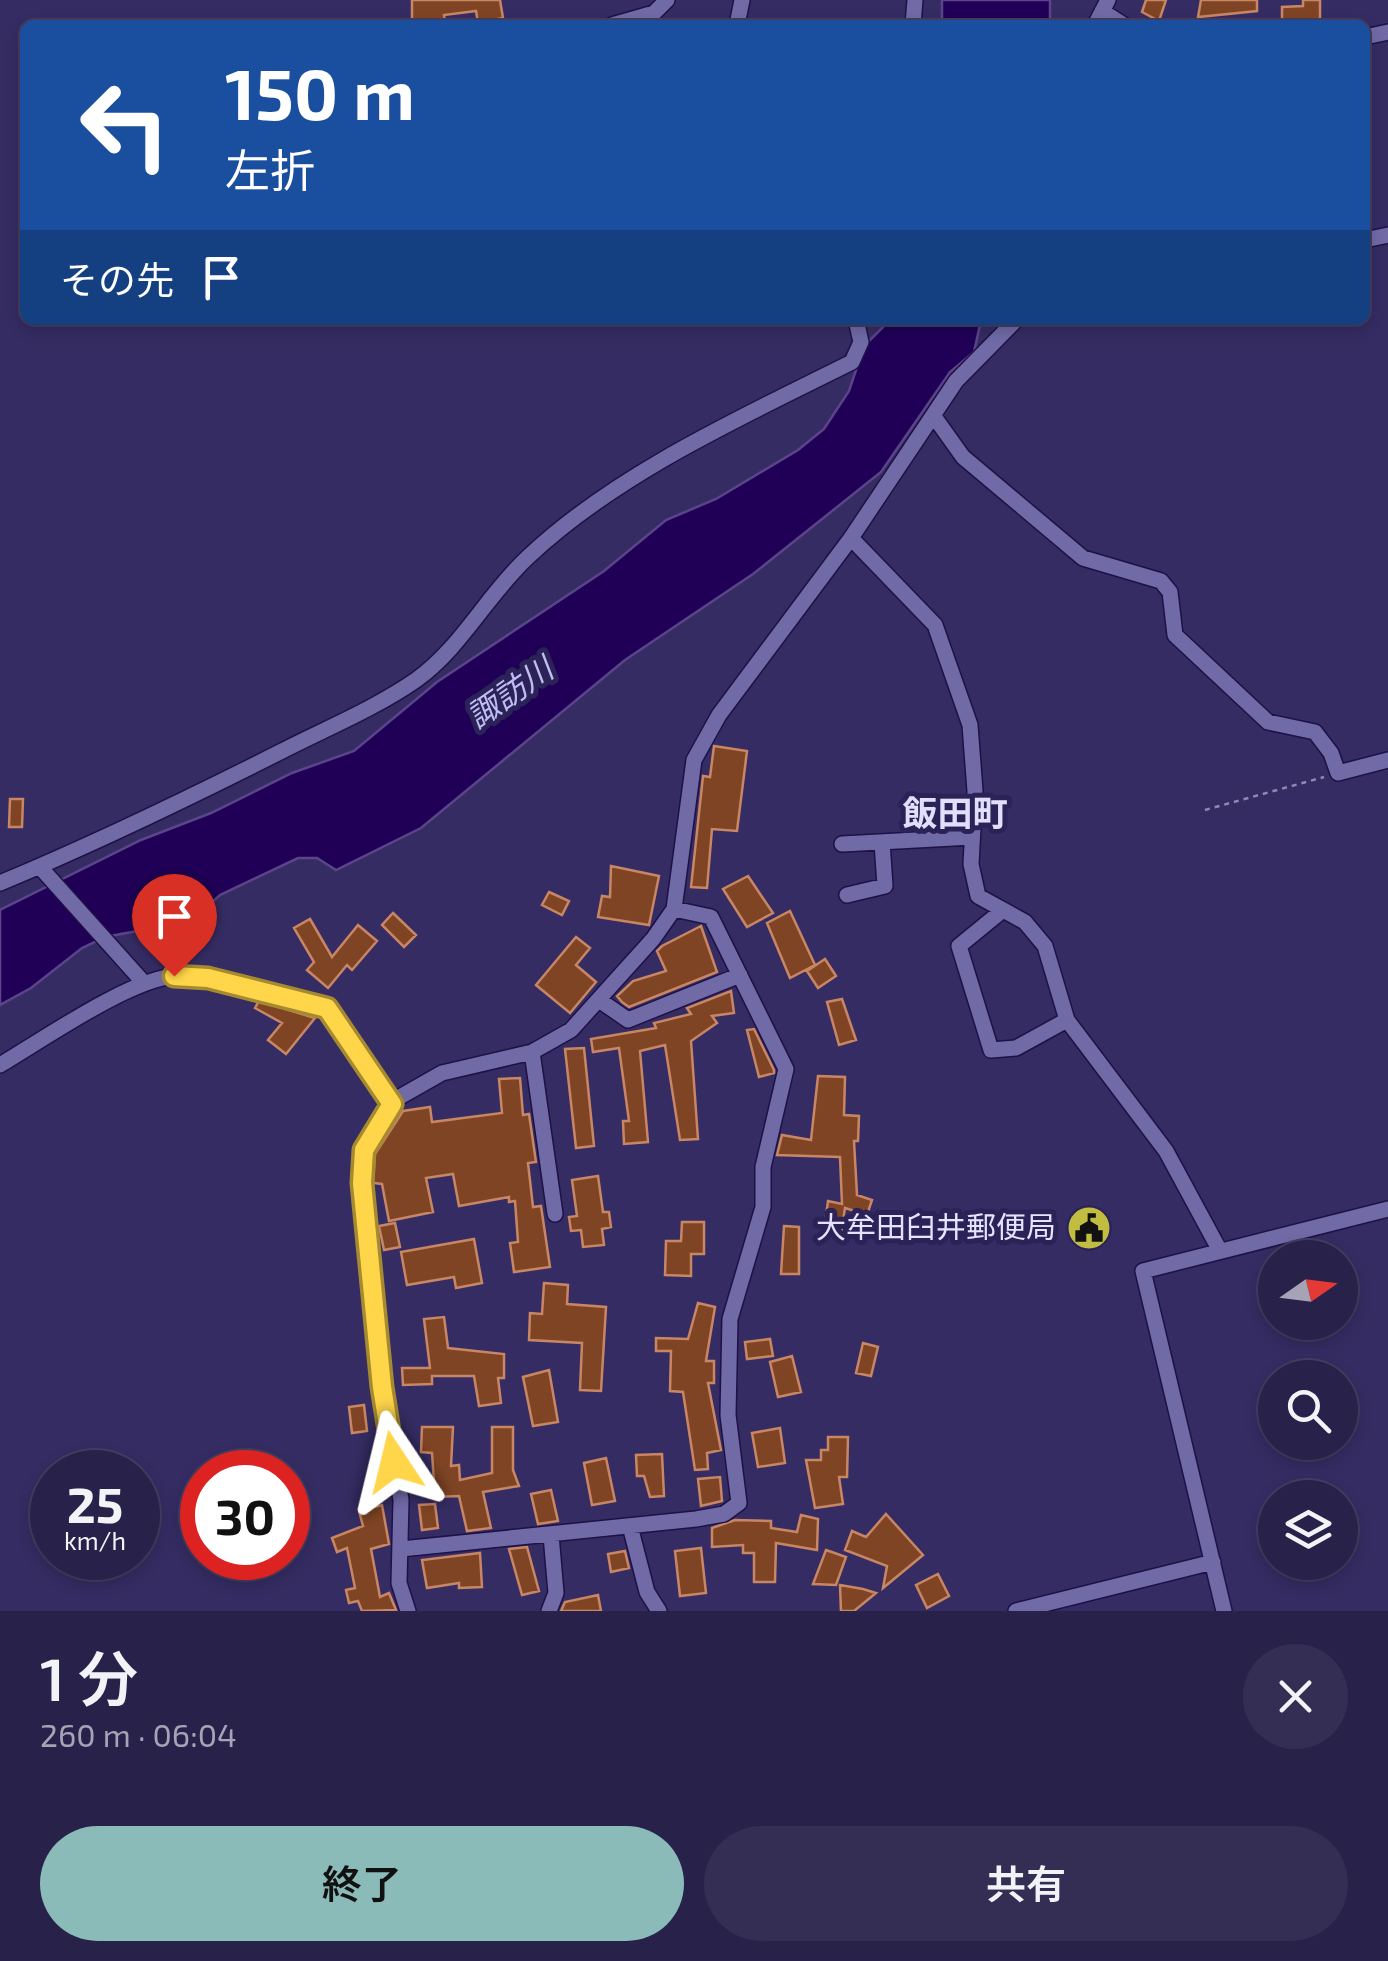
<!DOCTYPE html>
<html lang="ja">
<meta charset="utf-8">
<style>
:root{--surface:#28214a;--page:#342e54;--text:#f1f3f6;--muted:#a5a3b5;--line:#443e62;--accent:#8bbbb9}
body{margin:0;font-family:"Exo 2","Noto Sans JP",sans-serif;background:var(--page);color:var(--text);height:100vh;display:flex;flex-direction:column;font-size:38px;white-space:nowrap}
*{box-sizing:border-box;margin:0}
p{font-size:32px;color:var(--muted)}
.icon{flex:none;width:55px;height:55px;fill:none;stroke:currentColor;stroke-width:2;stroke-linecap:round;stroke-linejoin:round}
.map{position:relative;height:1611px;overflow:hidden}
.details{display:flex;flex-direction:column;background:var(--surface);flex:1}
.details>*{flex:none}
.hud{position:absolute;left:20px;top:20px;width:1350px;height:305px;border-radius:15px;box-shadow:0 5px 15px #0003,0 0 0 2px var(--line);background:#1a4fa0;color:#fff;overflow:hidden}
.needle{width:65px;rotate:76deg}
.tools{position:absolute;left:1258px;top:1240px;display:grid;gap:20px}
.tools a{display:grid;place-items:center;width:100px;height:100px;border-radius:50%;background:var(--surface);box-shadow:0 5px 15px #0003,0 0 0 2px var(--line);font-size:50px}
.speed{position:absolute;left:30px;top:1450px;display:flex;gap:20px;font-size:50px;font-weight:700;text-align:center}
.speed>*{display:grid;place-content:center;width:130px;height:130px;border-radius:50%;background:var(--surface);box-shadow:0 5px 15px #0003,0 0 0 2px var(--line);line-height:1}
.speed small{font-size:25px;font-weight:400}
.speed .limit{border:15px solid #d22;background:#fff;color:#111}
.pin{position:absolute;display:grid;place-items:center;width:85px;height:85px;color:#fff;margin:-102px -42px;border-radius:50% 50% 50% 0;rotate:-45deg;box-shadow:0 0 10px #0007}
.pin .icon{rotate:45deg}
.me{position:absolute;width:110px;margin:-55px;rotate:350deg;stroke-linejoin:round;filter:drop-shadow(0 0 8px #0008)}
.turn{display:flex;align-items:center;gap:35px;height:210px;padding:0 40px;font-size:45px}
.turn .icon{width:130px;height:130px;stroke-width:2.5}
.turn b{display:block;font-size:70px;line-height:85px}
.then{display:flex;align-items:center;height:95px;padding:0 40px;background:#0003;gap:20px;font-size:38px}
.round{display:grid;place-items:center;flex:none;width:105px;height:105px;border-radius:52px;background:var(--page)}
.summary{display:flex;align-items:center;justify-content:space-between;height:170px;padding:0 40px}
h1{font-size:60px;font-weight:600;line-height:75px}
.button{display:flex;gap:20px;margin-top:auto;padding:20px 40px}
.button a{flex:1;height:115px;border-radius:60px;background:var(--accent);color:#111;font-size:40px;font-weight:600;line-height:115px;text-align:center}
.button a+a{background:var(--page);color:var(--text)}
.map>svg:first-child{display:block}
.water{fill:#200057;stroke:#5b4489;stroke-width:2.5}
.building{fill:#7f4424;stroke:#c88665;stroke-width:2.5}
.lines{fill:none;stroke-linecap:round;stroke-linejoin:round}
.street-casing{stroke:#1e1146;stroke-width:18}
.path{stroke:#8f89b3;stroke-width:2.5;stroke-dasharray:5 5;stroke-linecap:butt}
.street{stroke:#706aa7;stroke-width:15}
.route-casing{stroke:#a68a30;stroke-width:25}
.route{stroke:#ffd54a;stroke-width:18}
.labels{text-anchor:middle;stroke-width:10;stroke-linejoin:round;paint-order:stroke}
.poi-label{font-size:30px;fill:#e5e3ff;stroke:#2b2257;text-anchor:end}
.water-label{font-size:32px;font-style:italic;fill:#bfbbf4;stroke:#2b2257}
.quarter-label{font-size:35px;font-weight:bold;fill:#e1dffb;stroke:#2b2257}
</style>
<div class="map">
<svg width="1388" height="1611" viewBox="0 0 1388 1611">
<rect width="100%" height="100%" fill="#352c63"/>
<path class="water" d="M942,0H1050V25H942Z
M890,320H981L974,352L950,372L881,472L753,574L625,660L421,828L336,870L317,858H298L220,895L191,921L105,937L82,948L31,988L0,1005V910L141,840L211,813L292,773L354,751L437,682L604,571L666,520L716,499L798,450L824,429L849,391L864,346Z"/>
<path class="building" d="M500,0L503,18L478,23L476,11L444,15L445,22L439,25L412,24V0Z
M1146,0H1166L1159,21L1142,12Z
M1201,0H1257V11L1198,17Z
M1303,0H1320V25L1282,24V7L1303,6Z
M714,746L747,751L737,831L712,829L707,888L691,887L703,776L710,777Z
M10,799H23L22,827H9Z
M611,866L659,876L649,925L598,917L602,896L610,897Z
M748,876L773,913L747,927L723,889Z
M549,892L569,901L562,915L542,905Z
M790,911L815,965L790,978L767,923Z
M393,913L416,935L404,947L382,925Z
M310,919L332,957L358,925L377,941L352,970L347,965L328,988L307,970L314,962L294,928Z
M701,926L717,972L629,1007L622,1002L617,996L633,981L666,971L657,951L662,946Z
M576,937L590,948L576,965L596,982L570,1013L536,985Z
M825,959L836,976L818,988L807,971Z
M731,991L734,1013L712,1016L717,1023L691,1041L698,1139L680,1140L665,1045L640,1051L648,1142L624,1144L623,1121H629L619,1048L593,1052L591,1039L656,1028L654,1023L691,1014L687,1008Z
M842,999L856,1040L839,1045L827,1002Z
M259,1001L315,1018L286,1054L268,1040L282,1023L255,1008Z
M754,1029L774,1070V1073L759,1077L747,1030Z
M584,1048L594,1146L576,1148L565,1049Z
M818,1076L845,1077L844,1115L859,1116L858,1141H854L857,1195L872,1200L867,1215L845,1208L841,1234L824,1231L828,1201L842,1204L840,1157L777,1155L782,1135L811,1140Z
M520,1078L523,1115L529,1114L536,1162L528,1163L533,1207L541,1206L550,1267L514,1272L510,1243L518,1242L515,1201L509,1202V1197L459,1206L453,1174L426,1178L433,1212L389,1221L382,1184L373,1183L375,1154L403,1111L430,1107L432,1122L502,1113L499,1079Z
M598,1176L603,1212H609L611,1227L602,1229L604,1245L583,1247L581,1230L571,1231L569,1217L577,1216L572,1180Z
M682,1222H704V1254H691V1276L665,1275L666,1241H681Z
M395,1223L400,1247L384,1250L379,1226Z
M784,1226L799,1227V1274H781Z
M474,1239L482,1283L456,1288L454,1277L407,1285L401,1252Z
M544,1283L568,1285L567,1304L606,1307L601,1391L580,1390L582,1343L529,1340L530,1313L542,1314Z
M698,1303L715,1307L706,1361H714V1383H708L721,1450L707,1453L708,1469L695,1470L683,1392L670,1391L671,1351H656V1338L688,1339Z
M444,1317L448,1348L504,1354V1378H498L501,1403L479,1406L474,1376H432V1384L403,1385L402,1368H430L424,1319Z
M770,1339L773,1356L747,1359L745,1342Z
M863,1343L878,1347L871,1376L856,1373Z
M792,1356L801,1392L778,1397L770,1362Z
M549,1370L558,1422L533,1426L523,1377Z
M364,1405L367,1431L352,1433L349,1407Z
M422,1427H453L451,1466L459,1465L460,1480L492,1473V1427H513V1470L519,1486L483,1492L491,1528L467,1531L459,1496L435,1497L432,1453L421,1452Z
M780,1428L785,1463L758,1467L752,1433Z
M828,1437H848L847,1477H839L843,1504L815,1508L806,1460H821V1450H828Z
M662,1454L664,1496L650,1497L644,1476H637L636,1455Z
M606,1458L615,1501L592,1505L584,1463Z
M720,1477L722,1501L701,1506L698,1479Z
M551,1490L558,1521L538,1524L531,1494Z
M435,1504L438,1528L422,1530L419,1505Z
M382,1505L389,1544L371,1549L380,1597L389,1593L396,1610L362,1611L358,1601L349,1603L346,1590L355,1588L347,1548L337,1552L332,1538L363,1526L359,1511Z
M886,1514L923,1555L883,1588L887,1566L845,1550L852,1531L866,1537Z
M801,1515L818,1519L817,1550L776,1543L775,1582H754V1553H743V1545L712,1547V1528L735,1520L771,1521V1528L797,1532Z
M527,1547L539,1591L522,1595L509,1549Z
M701,1548L706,1593L680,1596L675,1551Z
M826,1550L846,1557L836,1585L813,1584Z
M625,1551L629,1568L611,1572L608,1554Z
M480,1553L482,1587L459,1588V1583L427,1588L422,1560Z
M938,1574L949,1596L927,1608L916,1585Z
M840,1585L863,1589L876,1593L854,1611H841Z
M598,1595L601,1611H561L565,1602Z"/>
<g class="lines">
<defs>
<path id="street" d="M1102,11L1124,25
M612,25L654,13L667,0
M737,25L742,0
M913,25L915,0
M1095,25L1108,0
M1365,37L1388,32
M1365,240L1388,235
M933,415L963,457L1083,558L1161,581L1170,592L1175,635L1268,722L1315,732L1331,753L1338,773L1388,760
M851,538L935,625L970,725L975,791L971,864L978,896L1025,922L1045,946L1067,1020L1166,1151L1219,1249
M842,844L972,837
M40,867L144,983
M0,883C96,843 189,798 282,751C327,728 374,709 416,680C461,648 487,595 528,557C617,473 744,416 852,362L861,342L856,320
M847,895L885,886L882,842
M1003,910L959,946L991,1050L1016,1048L1067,1020
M602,1002L628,1020L740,975
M532,1052L555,1214
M0,1065C41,1041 132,977 177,976C227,976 279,996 327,1008L392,1104
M630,1526L647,1592L659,1611
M401,1549L696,1519L724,1514L739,1503L728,1415L730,1319L763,1207V1167L786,1069L711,917L674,909
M408,1611L399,1583L401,1500L382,1387L362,1183L364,1150L398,1098L442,1073L532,1052L571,1030L653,939L674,909L694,760L719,715L851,538L956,381L1016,320
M549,1611L556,1593L551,1535
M1016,1611L1213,1562
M1224,1611L1143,1271L1388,1209"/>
</defs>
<use href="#street" class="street-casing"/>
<path class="path" d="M1205,810L1324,777"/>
<use href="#street" class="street"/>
</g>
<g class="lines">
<defs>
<path id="route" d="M174,976L208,978L327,1008L392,1104L364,1150L362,1183L382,1387L394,1462"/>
</defs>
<use href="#route" class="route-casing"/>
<use href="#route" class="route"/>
</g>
<defs>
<symbol id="civic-disc" viewBox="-11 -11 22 22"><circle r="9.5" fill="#c1bd40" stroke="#2b2257"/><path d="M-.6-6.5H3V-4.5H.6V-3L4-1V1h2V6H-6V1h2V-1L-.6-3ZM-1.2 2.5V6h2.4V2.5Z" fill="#111"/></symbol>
</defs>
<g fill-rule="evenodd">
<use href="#civic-disc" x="1064" y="1203" width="50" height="50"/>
</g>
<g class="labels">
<g class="poi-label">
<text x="1056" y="1238">大牟田臼井郵便局</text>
</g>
<g class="water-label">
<text transform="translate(510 693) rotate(-35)" y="11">諏訪川</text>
</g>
<g class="quarter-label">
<text x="955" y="826">飯田町</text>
</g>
</g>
</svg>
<div class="tools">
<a><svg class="needle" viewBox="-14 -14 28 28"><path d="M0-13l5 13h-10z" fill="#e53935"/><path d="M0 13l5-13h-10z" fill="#a5a3b5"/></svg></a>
<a><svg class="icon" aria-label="search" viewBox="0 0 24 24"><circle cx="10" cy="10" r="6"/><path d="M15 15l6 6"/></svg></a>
<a><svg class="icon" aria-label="layers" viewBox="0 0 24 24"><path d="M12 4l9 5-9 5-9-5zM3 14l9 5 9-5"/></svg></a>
</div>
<div class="speed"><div>25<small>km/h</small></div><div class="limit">30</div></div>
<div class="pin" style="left:174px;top:976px;background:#d93025"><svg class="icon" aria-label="arrive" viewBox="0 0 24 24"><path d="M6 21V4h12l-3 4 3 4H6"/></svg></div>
<svg class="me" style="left:394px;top:1462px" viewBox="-20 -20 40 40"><path d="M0-17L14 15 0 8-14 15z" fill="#ffd54a" stroke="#fff" stroke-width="4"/></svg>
<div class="hud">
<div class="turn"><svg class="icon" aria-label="left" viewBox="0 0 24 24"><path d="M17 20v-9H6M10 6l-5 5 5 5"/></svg><div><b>150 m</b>左折</div></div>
<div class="then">その先<svg class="icon" aria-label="arrive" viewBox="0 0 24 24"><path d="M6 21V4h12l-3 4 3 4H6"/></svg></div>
</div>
</div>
<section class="details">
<div class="summary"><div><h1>1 分</h1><p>260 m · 06:04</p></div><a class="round"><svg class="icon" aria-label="close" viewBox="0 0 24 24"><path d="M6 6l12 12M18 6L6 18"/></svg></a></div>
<div class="button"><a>終了</a><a>共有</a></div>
</section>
